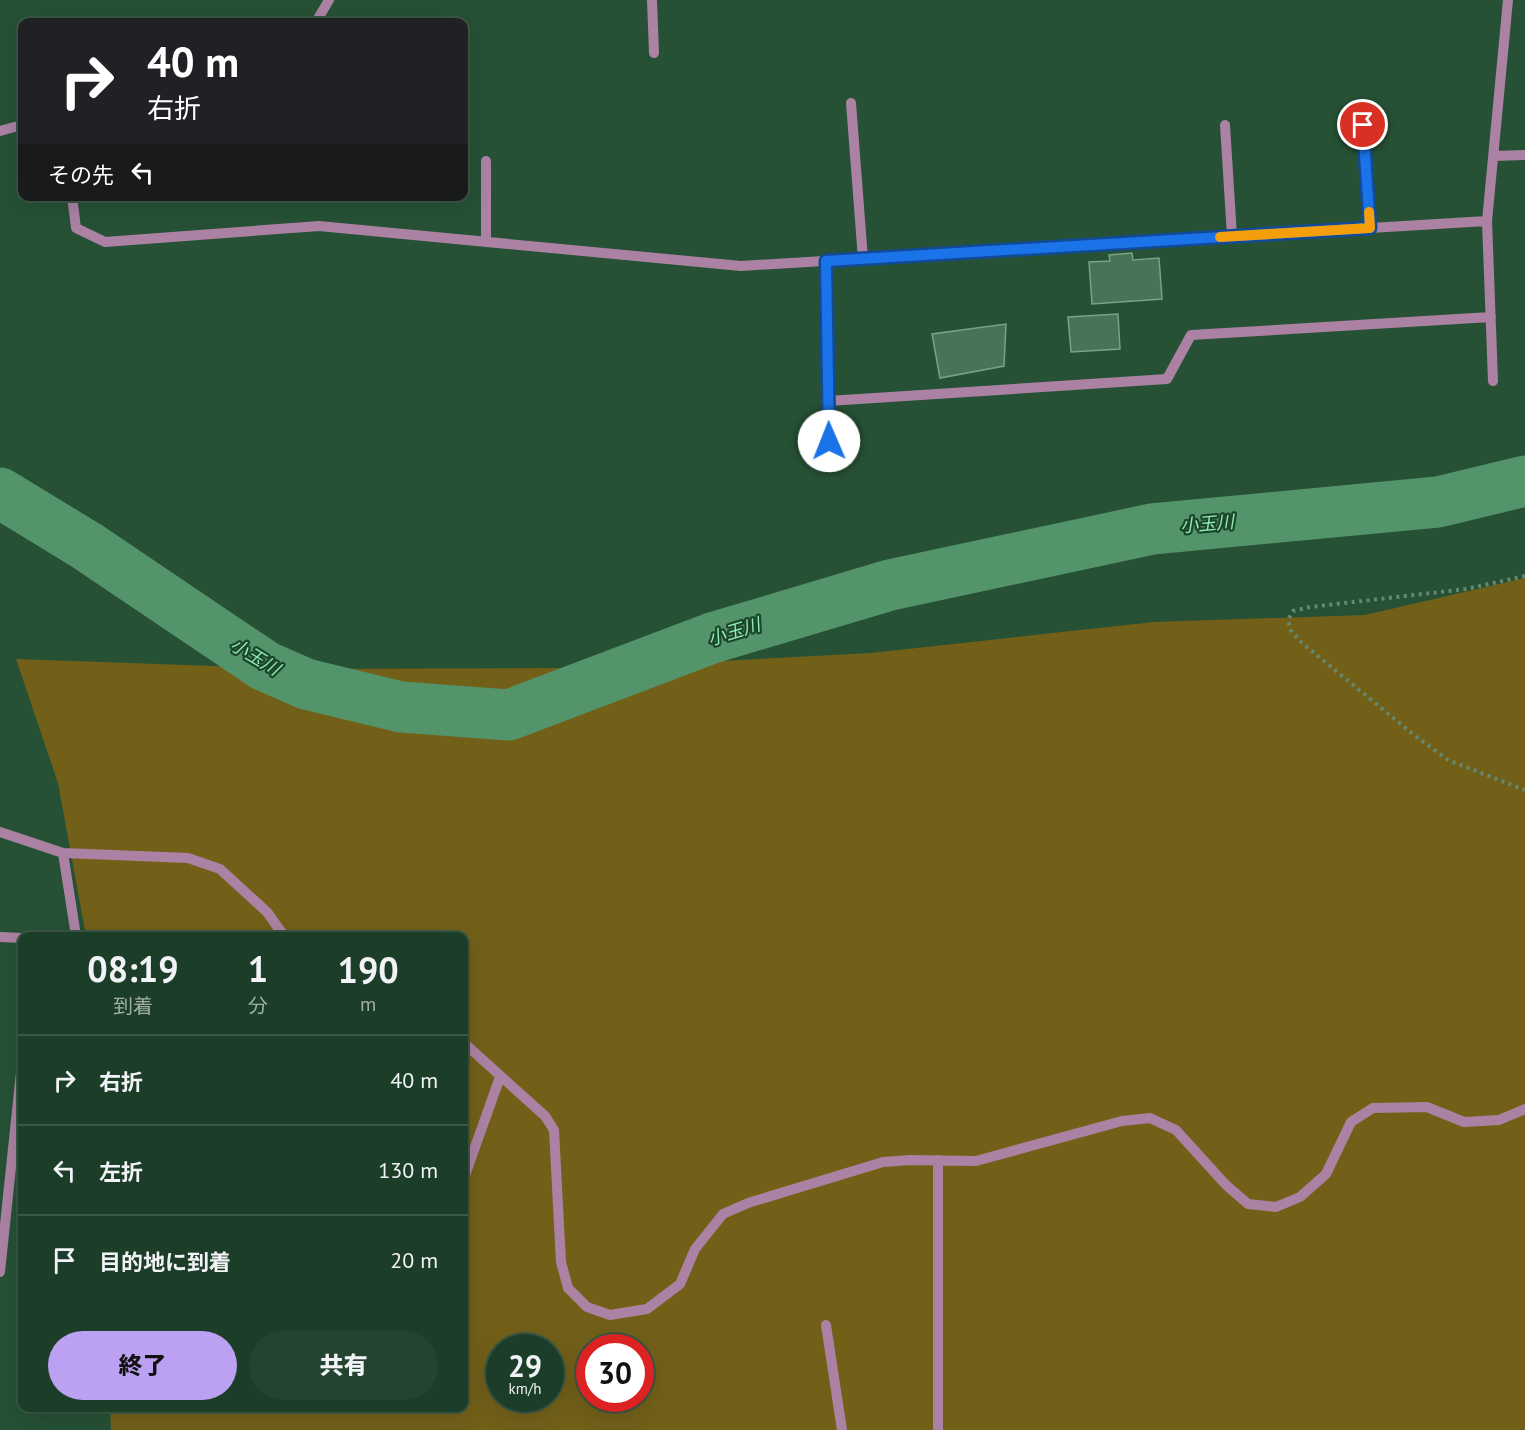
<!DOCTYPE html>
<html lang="ja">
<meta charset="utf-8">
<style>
:root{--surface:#1c3d28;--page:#254430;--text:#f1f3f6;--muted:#a0aea8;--line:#3a5645;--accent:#bca0f2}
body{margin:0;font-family:"PT Sans","Noto Sans JP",sans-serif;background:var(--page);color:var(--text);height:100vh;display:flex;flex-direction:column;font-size:22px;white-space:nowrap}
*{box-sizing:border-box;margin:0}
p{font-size:20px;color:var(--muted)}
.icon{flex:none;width:33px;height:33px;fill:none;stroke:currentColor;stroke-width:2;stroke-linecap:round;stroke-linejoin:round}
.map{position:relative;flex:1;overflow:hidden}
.side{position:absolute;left:18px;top:932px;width:450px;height:480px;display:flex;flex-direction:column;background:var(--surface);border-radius:12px;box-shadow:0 6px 24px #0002,0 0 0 2px var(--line)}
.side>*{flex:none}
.hud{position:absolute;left:18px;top:18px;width:450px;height:183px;border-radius:12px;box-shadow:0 6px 24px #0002,0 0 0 2px var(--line);background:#202124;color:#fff;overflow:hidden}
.speed{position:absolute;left:486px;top:1334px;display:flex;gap:12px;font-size:30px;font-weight:700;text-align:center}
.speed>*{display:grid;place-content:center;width:78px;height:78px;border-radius:50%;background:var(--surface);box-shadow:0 6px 24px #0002,0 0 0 2px var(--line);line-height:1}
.speed small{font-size:15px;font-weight:400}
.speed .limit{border:9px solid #d22;background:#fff;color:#111}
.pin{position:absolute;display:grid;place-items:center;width:51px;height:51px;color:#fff;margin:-26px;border:3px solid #fff;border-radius:50%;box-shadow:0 2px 6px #0007}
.me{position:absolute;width:66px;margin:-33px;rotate:359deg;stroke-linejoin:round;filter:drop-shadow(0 0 4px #0008)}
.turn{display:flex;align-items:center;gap:21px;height:126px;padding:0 30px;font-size:27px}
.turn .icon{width:78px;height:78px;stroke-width:2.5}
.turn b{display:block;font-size:42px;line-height:51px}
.then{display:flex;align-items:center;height:57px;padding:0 30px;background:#0003;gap:12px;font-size:22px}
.eta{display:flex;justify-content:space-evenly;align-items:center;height:102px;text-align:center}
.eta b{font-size:36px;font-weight:800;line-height:42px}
.button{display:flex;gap:12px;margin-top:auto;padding:12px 30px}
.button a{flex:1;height:69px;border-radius:36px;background:var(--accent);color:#111;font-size:24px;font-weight:800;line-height:69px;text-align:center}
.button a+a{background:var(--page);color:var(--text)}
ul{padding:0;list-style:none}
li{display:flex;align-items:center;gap:18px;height:90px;padding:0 30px;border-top:2px solid var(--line)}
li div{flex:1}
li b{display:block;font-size:22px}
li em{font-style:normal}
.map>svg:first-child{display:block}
.green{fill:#726019;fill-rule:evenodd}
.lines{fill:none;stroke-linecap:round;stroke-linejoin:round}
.river{stroke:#54946a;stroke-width:51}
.building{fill:#487356;stroke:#77a485;stroke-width:1.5}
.path{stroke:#658871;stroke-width:4;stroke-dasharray:3 4.5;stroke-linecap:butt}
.minor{stroke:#ab82a3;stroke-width:10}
.route-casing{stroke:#114b97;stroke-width:15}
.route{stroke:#1a73e8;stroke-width:10}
.slow{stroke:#f59e0b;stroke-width:10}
.labels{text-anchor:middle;stroke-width:4.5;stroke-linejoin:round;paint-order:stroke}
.water-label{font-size:18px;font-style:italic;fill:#90ebae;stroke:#1b462b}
</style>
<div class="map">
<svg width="1525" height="1430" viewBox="0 0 1525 1430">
<rect width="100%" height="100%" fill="#265135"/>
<path class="green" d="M1525,578V1430H111L110,1407H464V936H86L58,783L16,659L296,669L588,668L871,653L1154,622L1365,615ZM500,1347H550V1398H500ZM590,1347H640V1398H590Z"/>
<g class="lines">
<path class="river" d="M0,493L87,546L265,666L306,684L401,707L509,715L712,638L890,585L1152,529L1438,502L1525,481"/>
</g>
<path class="building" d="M1132,253L1133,260L1159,258L1162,299L1092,304L1089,262L1110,261L1109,255Z
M1118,314L1120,349L1071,352L1068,317Z
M1006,324L1004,366L940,378L932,334Z"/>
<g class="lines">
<path class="path" d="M1525,576L1466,589L1310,607L1293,611L1288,620L1291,631L1302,643L1414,735L1448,760L1525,790"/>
<path class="minor" d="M652,0L654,53
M316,22L329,0
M851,103L863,259
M1362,104L1370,228
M1225,125L1232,236
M0,131L22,125
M1494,156L1525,155
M486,161V242
M72,196L76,228L105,242L319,226L741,266L1487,221
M826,261L829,441
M1493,381L1487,221L1508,0
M828,401L1167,379L1191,335L1491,317
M0,832L63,853L188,858L220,869L267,912L284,936
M63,853L76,936
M0,937L22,938
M464,1043L545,1116L554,1130L561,1262L568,1288L587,1307L610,1315L647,1309L680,1284L695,1249L723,1214L748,1203L883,1162L910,1160L976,1161L1122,1121L1150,1118L1176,1130L1226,1185L1248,1204L1276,1207L1300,1197L1326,1174L1351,1122L1373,1108L1427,1107L1464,1122L1499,1120L1525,1109
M464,1178L500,1077
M0,1272L22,1063
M826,1325L842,1430
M938,1430V1160"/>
</g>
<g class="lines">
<defs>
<path id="route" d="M829,441L826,261L1370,228L1363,125"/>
</defs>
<use href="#route" class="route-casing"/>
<use href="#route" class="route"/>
<path class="slow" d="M1220,237L1370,228L1369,212"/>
</g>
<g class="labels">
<g class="water-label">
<text transform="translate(1207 524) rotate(-5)" y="6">小玉川</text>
<text transform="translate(734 632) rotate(-17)" y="6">小玉川</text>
<text transform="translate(255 657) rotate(31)" y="6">小玉川</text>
</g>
</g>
</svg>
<div class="speed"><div>29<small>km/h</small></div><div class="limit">30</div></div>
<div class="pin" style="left:1363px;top:125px;background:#d93025"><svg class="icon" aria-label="arrive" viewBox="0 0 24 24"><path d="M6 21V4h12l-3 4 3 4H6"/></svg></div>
<svg class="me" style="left:829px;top:441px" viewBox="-20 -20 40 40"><circle r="19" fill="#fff"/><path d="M0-13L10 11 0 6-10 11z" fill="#1a73e8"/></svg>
<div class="hud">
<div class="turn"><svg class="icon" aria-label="right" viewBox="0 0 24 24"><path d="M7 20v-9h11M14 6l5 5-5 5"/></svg><div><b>40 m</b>右折</div></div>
<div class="then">その先<svg class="icon" aria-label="left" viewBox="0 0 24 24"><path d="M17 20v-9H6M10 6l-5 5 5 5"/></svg></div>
</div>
<section class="side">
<div class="eta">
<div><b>08:19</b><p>到着</p></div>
<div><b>1</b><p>分</p></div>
<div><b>190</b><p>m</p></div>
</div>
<ul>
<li><svg class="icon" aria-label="right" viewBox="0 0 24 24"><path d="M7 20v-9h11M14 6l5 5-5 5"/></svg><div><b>右折</b></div><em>40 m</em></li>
<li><svg class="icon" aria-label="left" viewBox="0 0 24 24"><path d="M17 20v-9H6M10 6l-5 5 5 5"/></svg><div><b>左折</b></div><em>130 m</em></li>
<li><svg class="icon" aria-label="arrive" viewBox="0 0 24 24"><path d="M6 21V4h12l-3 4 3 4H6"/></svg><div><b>目的地に到着</b></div><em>20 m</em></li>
</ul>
<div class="button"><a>終了</a><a>共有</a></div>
</section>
</div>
